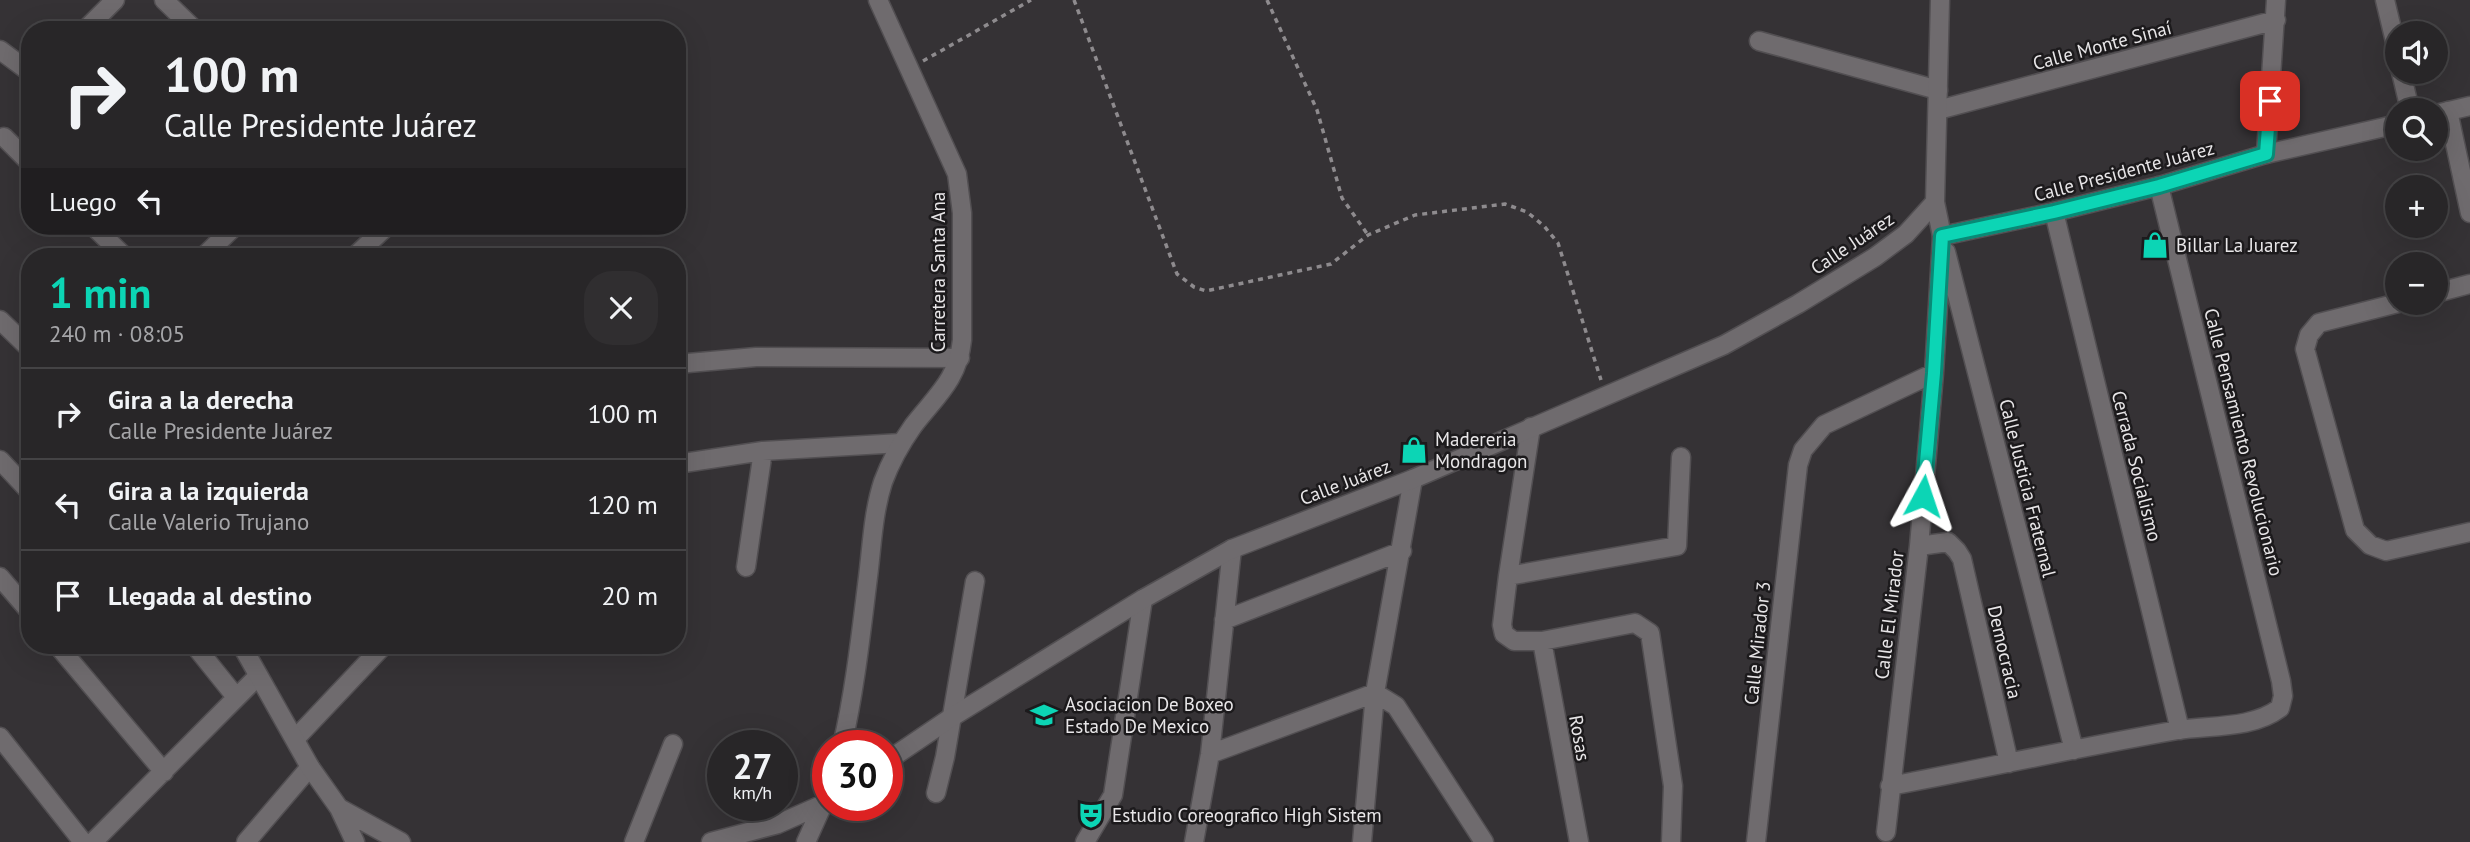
<!DOCTYPE html>
<html lang="es">
<meta charset="utf-8">
<style>
:root{--surface:#282628;--page:#302e30;--text:#f1f3f6;--muted:#a5a5a8;--line:#444345;--accent:#0cd5b5}
body{margin:0;font-family:"PT Sans",sans-serif;background:var(--page);color:var(--text);height:100vh;display:flex;flex-direction:column;font-size:26px;white-space:nowrap}
*{box-sizing:border-box;margin:0}
p{font-size:23px;color:var(--muted)}
.icon{flex:none;width:38px;height:38px;fill:none;stroke:currentColor;stroke-width:2;stroke-linecap:round;stroke-linejoin:round}
.map{position:relative;flex:1;overflow:hidden}
.side{position:absolute;left:21px;top:248px;width:665px;height:406px;display:flex;flex-direction:column;background:var(--surface);border-radius:28px;box-shadow:0 7px 28px #0002,0 0 0 2px var(--line)}
.side>*{flex:none}
.top-card{position:absolute;left:21px;top:21px;width:665px;height:214px;border-radius:28px;box-shadow:0 7px 28px #0002,0 0 0 2px var(--line);background:#282628;color:var(--text);overflow:hidden}
.buttons{position:absolute;left:2385px;top:21px;display:grid;gap:14px}
.buttons a{display:grid;place-items:center;width:63px;height:63px;border-radius:50%;background:var(--surface);box-shadow:0 7px 28px #0002,0 0 0 2px var(--line);font-size:35px}
.speed{position:absolute;left:707px;top:730px;display:flex;gap:14px;font-size:35px;font-weight:700;text-align:center}
.speed>*{display:grid;place-content:center;width:91px;height:91px;border-radius:50%;background:var(--surface);box-shadow:0 7px 28px #0002,0 0 0 2px var(--line);line-height:1}
.speed small{font-size:18px;font-weight:400}
.speed .limit{border:10px solid #d22;background:#fff;color:#111}
.pin{position:absolute;display:grid;place-items:center;width:60px;height:60px;color:#fff;margin:-30px;border-radius:14px;box-shadow:0 4px 10px #0006}
.me{position:absolute;width:77px;margin:-38px;rotate:5deg;stroke-linejoin:round;filter:drop-shadow(0 0 5px #0008)}
.turn{display:flex;align-items:center;gap:24px;height:147px;padding:0 28px;font-size:32px}
.turn .icon{width:91px;height:91px;stroke-width:2.5}
.turn b{display:block;font-size:49px;line-height:60px}
.then{display:flex;align-items:center;height:66px;padding:0 28px;background:#0003;gap:14px;font-size:26px}
.round{display:grid;place-items:center;flex:none;width:74px;height:74px;border-radius:28px;background:var(--page)}
.headline{display:flex;align-items:center;justify-content:space-between;height:119px;padding:0 28px}
h1{font-size:42px;font-weight:600;line-height:52px;color:var(--accent)}
ul{padding:0;list-style:none}
li{display:flex;align-items:center;gap:21px;height:91px;padding:0 28px;border-top:2px solid var(--line)}
li div{flex:1}
li b{display:block;font-size:26px}
li em{font-style:normal}
.map>svg:first-child{display:block}
.lines{fill:none;stroke-linecap:round;stroke-linejoin:round}
.street-casing{stroke:#524f52;stroke-width:21}
.secondary-casing{stroke:#524f52;stroke-width:21}
.path{stroke:#8e8b8e;stroke-width:3.5;stroke-dasharray:5 5;stroke-linecap:butt}
.street{stroke:#6f6b6e;stroke-width:18}
.secondary{stroke:#6f6b6e;stroke-width:18}
.route-casing{stroke:#088a76;stroke-width:18}
.route{stroke:#0cd5b5;stroke-width:12}
.labels{text-anchor:middle;stroke-width:5;stroke-linejoin:round;paint-order:stroke}
.street-label{font-size:19px;fill:#e8e6e8;stroke:#1c1a1c}
.poi-label{font-size:19px;fill:#e8e6e8;stroke:#1c1a1c;text-anchor:start}
</style>
<div class="map">
<svg width="2470" height="842" viewBox="0 0 2470 842">
<rect width="100%" height="100%" fill="#353235"/>
<g class="lines">
<defs>
<path id="street" d="M164,0L195,30
M2385,0L2398,54
M85,30L115,0
M1759,41L1938,90
M0,50L27,70
M2401,72L2410,110
M1938,110L2276,20
M2448,111L2470,213
M4,137L30,163
M2266,154L2276,0
M2054,212L2180,730
M93,226L125,257
M1946,252L2074,750
M203,257L235,226
M354,257L387,226
M2436,293L2470,284
M2398,303L2319,323L2309,335L2305,349L2355,530L2370,545L2386,551L2470,532
M677,364L756,357L960,358
M1531,427L1508,576L1502,625L1504,634L1514,641H1542L1635,623L1650,633L1673,786L1671,842
M0,460L30,492
M677,464L763,451L901,443
M1919,546L1948,542L1957,551L1962,559L2009,763
M746,567L763,451
M1508,576L1677,546L1681,457
M0,577L30,612
M1224,620L1402,551
M1542,641L1579,842
M58,646L164,772
M195,646L236,697
M0,737L83,842
M295,739L383,646
M1210,754L1375,693L1396,706L1484,842
M1890,786C1986,768 2081,747 2178,730C2211,725 2252,729 2280,708L2283,696L2281,681L2159,186
M936,793L945,757L975,581
M1886,832L1919,546L1934,373L1942,236
M93,842L258,676
M246,842L310,767
M634,842L673,744
M1085,842L1113,795L1143,599
M1194,842L1210,754L1232,549
M1362,842L1375,693L1413,479
M1756,842L1798,465L1803,450L1824,425L1934,373"/>
<path id="secondary" d="M1940,0L1935,202L1942,236L2054,212L2159,186L2266,154L2398,124
M2436,114L2470,106
M0,320L30,349
M242,646L310,767L339,808L355,842
M842,746C855,690 861,633 868,577C872,545 873,513 883,482C890,463 901,443 913,426C936,396 958,380 962,340V213L957,174L878,0
M887,761L952,717L1143,599L1232,549L1413,479L1724,345L1798,304L1875,257L1906,234L1935,202
M339,808L401,842
M711,842L778,824L828,802
M806,842L824,802"/>
</defs>
<use href="#street" class="street-casing"/>
<use href="#secondary" class="secondary-casing"/>
<path class="path" d="M1074,0L1177,274L1194,287L1206,291L1331,264L1368,235L1415,215L1505,204L1527,212L1544,226L1558,243L1601,380
M1267,0L1317,110L1342,198L1368,235
M923,61L1031,0"/>
<use href="#street" class="street"/>
<use href="#secondary" class="secondary"/>
</g>
<g class="lines">
<defs>
<path id="route" d="M1923,496L1934,373L1942,236L2054,212L2159,186L2266,154L2270,101"/>
</defs>
<use href="#route" class="route-casing"/>
<use href="#route" class="route"/>
</g>
<defs>
<symbol id="shop-bare" viewBox="-9 -9 18 18"><path d="M-5-2.5h2.3a2.7 3.5 0 0 1 5.4 0H5L5.5 6h-11ZM-1.5-2.5h3a1.5 2.3 0 0 0-3 0Z" fill="#0cd5b5" stroke="#1c1a1c" stroke-width="2.5" paint-order="stroke"/></symbol>
<symbol id="school-bare" viewBox="-9 -9 18 18"><path d="M0-5L7-2L0 1L-7-2ZM-4 1L0 2.5L4 1V4Q0 6-4 4Z" fill="#0cd5b5" stroke="#1c1a1c" stroke-width="2.5" paint-order="stroke"/></symbol>
<symbol id="theatre-bare" viewBox="-9 -9 18 18"><path d="M-5-5.5Q0-4 5-5.5V0Q5 5 0 6Q-5 5-5 0ZM-3.3-2.5H-1v1.5H-3.3ZM1-2.5H3.3v1.5H1ZM-2.8 1Q0 5.5 2.8 1Z" fill="#0cd5b5" stroke="#1c1a1c" stroke-width="2.5" paint-order="stroke"/></symbol>
</defs>
<g fill-rule="evenodd">
<use href="#shop-bare" x="2136" y="226" width="38" height="38"/>
<use href="#shop-bare" x="1395" y="431" width="38" height="38"/>
<use href="#school-bare" x="1025" y="696" width="38" height="38"/>
<use href="#theatre-bare" x="1072" y="796" width="38" height="38"/>
</g>
<g class="labels">
<g class="street-label">
<text transform="translate(2102 45) rotate(-15)" y="7">Calle Monte Sinaí</text>
<text transform="translate(2124 171) rotate(-15)" y="7">Calle Presidente Juárez</text>
<text transform="translate(1852 243) rotate(-34)" y="7">Calle Juárez</text>
<text transform="translate(938 272) rotate(-90)" y="7">Carretera Santa Ana</text>
<text transform="translate(2244 442) rotate(76)" y="7">Calle Pensamiento Revolucionario</text>
<text transform="translate(2137 466) rotate(76)" y="7">Cerrada Socialismo</text>
<text transform="translate(1345 482) rotate(-21)" y="7">Calle Juárez</text>
<text transform="translate(2028 488) rotate(76)" y="7">Calle Justicia Fraternal</text>
<text transform="translate(1889 615) rotate(-83)" y="7">Calle El Mirador</text>
<text transform="translate(1757 643) rotate(-84)" y="7">Calle Mirador 3</text>
<text transform="translate(2005 652) rotate(77)" y="7">Democracia</text>
<text transform="translate(1580 738) rotate(80)" y="7">Rosas</text>
</g>
<g class="poi-label">
<text x="2176" y="252">Billar La Juarez</text>
<text x="1435" y="446">Madereria<tspan x="1435" dy="22">Mondragon</tspan></text>
<text x="1065" y="711">Asociacion De Boxeo<tspan x="1065" dy="22">Estado De Mexico</tspan></text>
<text x="1112" y="822">Estudio Coreografico High Sistem</text>
</g>
</g>
</svg>
<div class="buttons">
<a><svg class="icon" aria-label="sound" viewBox="0 0 24 24"><path d="M4 9h4l5-4v14l-5-4H4zM17 9q2 3 0 6"/></svg></a>
<a><svg class="icon" aria-label="search" viewBox="0 0 24 24"><circle cx="10" cy="10" r="6"/><path d="M15 15l6 6"/></svg></a>
<a>+</a>
<a>−</a>
</div>
<div class="speed"><div>27<small>km/h</small></div><div class="limit">30</div></div>
<div class="pin" style="left:2270px;top:101px;background:#d93025"><svg class="icon" aria-label="arrive" viewBox="0 0 24 24"><path d="M6 21V4h12l-3 4 3 4H6"/></svg></div>
<svg class="me" style="left:1923px;top:496px" viewBox="-20 -20 40 40"><path d="M0-17L14 15 0 8-14 15z" fill="#0cd5b5" stroke="#fff" stroke-width="4"/></svg>
<div class="top-card">
<div class="turn"><svg class="icon" aria-label="right" viewBox="0 0 24 24"><path d="M7 20v-9h11M14 6l5 5-5 5"/></svg><div><b>100 m</b>Calle Presidente Juárez</div></div>
<div class="then">Luego<svg class="icon" aria-label="left" viewBox="0 0 24 24"><path d="M17 20v-9H6M10 6l-5 5 5 5"/></svg></div>
</div>
<section class="side">
<div class="headline"><div><h1>1 min</h1><p>240 m · 08:05</p></div><a class="round"><svg class="icon" aria-label="close" viewBox="0 0 24 24"><path d="M6 6l12 12M18 6L6 18"/></svg></a></div>
<ul>
<li><svg class="icon" aria-label="right" viewBox="0 0 24 24"><path d="M7 20v-9h11M14 6l5 5-5 5"/></svg><div><b>Gira a la derecha</b><p>Calle Presidente Juárez</p></div><em>100 m</em></li>
<li><svg class="icon" aria-label="left" viewBox="0 0 24 24"><path d="M17 20v-9H6M10 6l-5 5 5 5"/></svg><div><b>Gira a la izquierda</b><p>Calle Valerio Trujano</p></div><em>120 m</em></li>
<li><svg class="icon" aria-label="arrive" viewBox="0 0 24 24"><path d="M6 21V4h12l-3 4 3 4H6"/></svg><div><b>Llegada al destino</b></div><em>20 m</em></li>
</ul>
</section>
</div>
